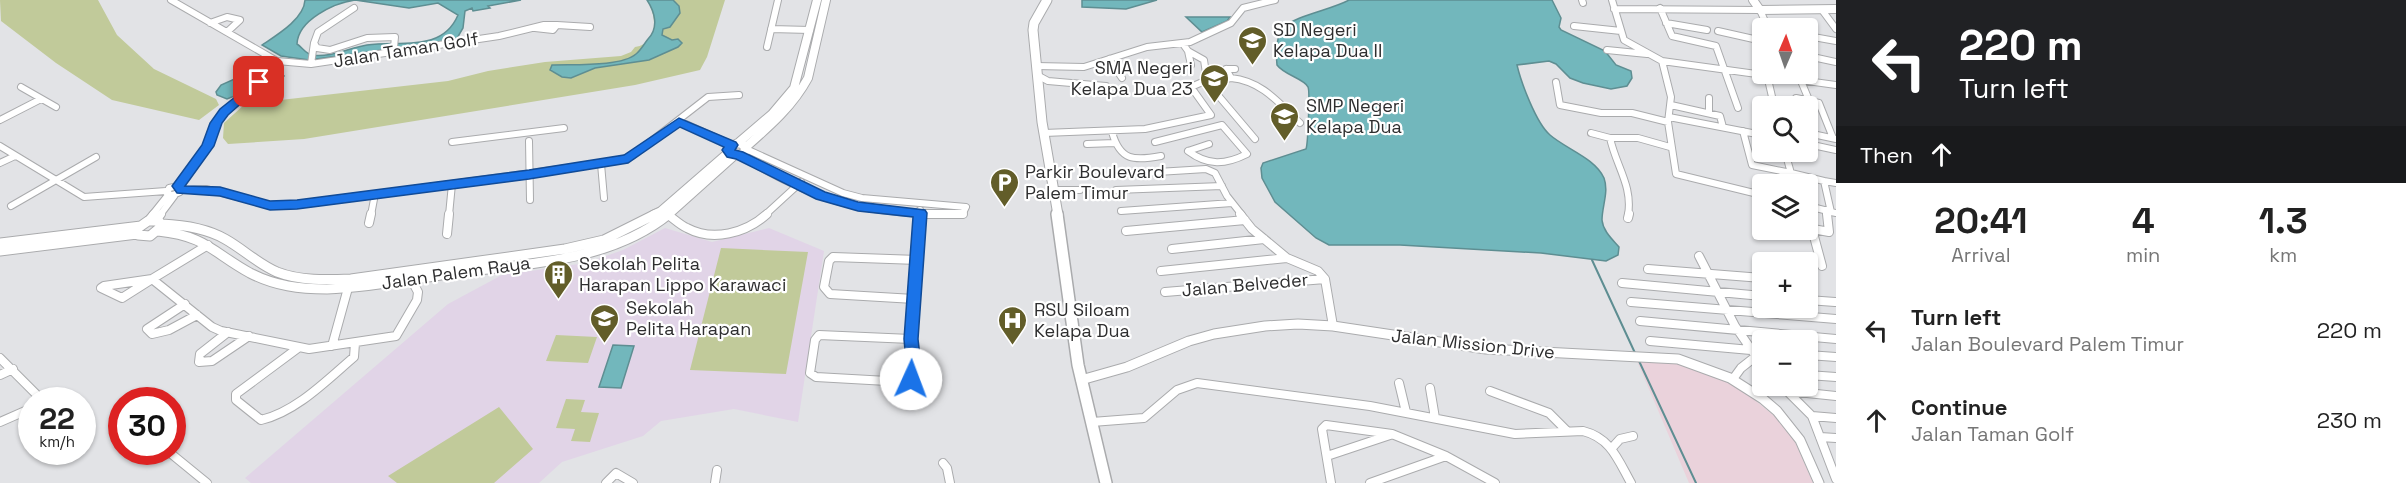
<!DOCTYPE html>
<meta charset="utf-8">
<style>
:root{--surface:#fff;--page:#f2f2f2;--text:#222;--muted:#767676}
body{margin:0;font-family:"Space Grotesk",sans-serif;background:var(--page);color:var(--text);height:100vh;display:flex;flex-direction:column;font-size:22px;white-space:nowrap}
*{box-sizing:border-box;margin:0}
p{font-size:20px;color:var(--muted)}
.icon{flex:none;width:33px;height:33px;fill:none;stroke:currentColor;stroke-width:2;stroke-linecap:round;stroke-linejoin:round}
.map{position:relative;flex:1;overflow:hidden}
.details{display:flex;flex-direction:column;background:var(--surface);width:570px}
.details>*{flex:none}
.hud{background:#202124;color:#fff;overflow:hidden}
.needle{width:39px;rotate:2deg}
.tools{position:absolute;left:1752px;top:18px;display:grid;gap:12px}
.tools a{display:grid;place-items:center;width:66px;height:66px;border-radius:6px;background:var(--surface);box-shadow:0 2px 4px #0004;font-size:30px}
.speed{position:absolute;left:18px;top:387px;display:flex;gap:12px;font-size:30px;font-weight:700;text-align:center}
.speed>*{display:grid;place-content:center;width:78px;height:78px;border-radius:50%;background:var(--surface);box-shadow:0 2px 4px #0004;line-height:1}
.speed small{font-size:15px;font-weight:400}
.speed .limit{border:9px solid #d22;background:#fff;color:#111}
.pin{position:absolute;display:grid;place-items:center;width:51px;height:51px;color:#fff;margin:-26px;border-radius:12px;box-shadow:0 3px 9px #0006}
.me{position:absolute;width:66px;margin:-33px;rotate:2deg;stroke-linejoin:round;filter:drop-shadow(0 0 4px #0008)}
.turn{display:flex;align-items:center;gap:21px;height:126px;padding:0 24px;font-size:27px}
.turn .icon{width:78px;height:78px;stroke-width:2.5}
.turn b{display:block;font-size:42px;line-height:51px}
.then{display:flex;align-items:center;height:57px;padding:0 24px;background:#0003;gap:12px;font-size:22px}
.eta{display:flex;justify-content:space-evenly;align-items:center;height:102px;text-align:center}
.eta b{font-size:36px;font-weight:700;line-height:42px}
ul{padding:0;list-style:none}
li{display:flex;align-items:center;gap:18px;height:90px;padding:0 24px}
li div{flex:1}
li b{display:block;font-size:22px}
li em{font-style:normal}
main{display:flex;flex:1;min-height:0}
.map>svg:first-child{display:block}
.commercial{fill:#ead2db}
.education{fill:#e1d4e7}
.green{fill:#c1ca9a}
.water{fill:#72b7bc;stroke:#5e8e92;stroke-width:1.5;fill-rule:evenodd}
.lines{fill:none;stroke-linecap:round;stroke-linejoin:round}
.stream{stroke:#5e8e92;stroke-width:2}
.minor-far1-casing{stroke:#aaabad;stroke-width:8}
.minor-casing{stroke:#aaabad;stroke-width:10}
.tertiary-far1-casing{stroke:#aaabad;stroke-width:10}
.tertiary-casing{stroke:#aaabad;stroke-width:11}
.primary-far1-casing{stroke:#aaabad;stroke-width:11}
.primary-casing{stroke:#aaabad;stroke-width:14}
.minor-far1{stroke:#fff;stroke-width:6}
.minor{stroke:#fff;stroke-width:8}
.tertiary-far1{stroke:#fff;stroke-width:8}
.tertiary{stroke:#fff;stroke-width:9}
.primary-far1{stroke:#fff;stroke-width:9}
.primary{stroke:#fff;stroke-width:11}
.route{fill:#1a73e8;stroke:#114b97;stroke-width:1.5}
.labels{text-anchor:middle;stroke-width:4.5;stroke-linejoin:round;paint-order:stroke}
.poi-label{font-size:18px;fill:#2e2e2f;stroke:#fff;text-anchor:start}
.street-label{font-size:18px;fill:#2e2e2f;stroke:#fff}
</style>
<main>
<div class="map">
<svg width="1836" height="483" viewBox="0 0 1836 483">
<rect width="100%" height="100%" fill="#e2e3e6"/>
<path class="commercial" d="M1637,361H1665L1690,366L1714,374L1740,388L1777,418L1793,437L1813,483H1689Z"/>
<path class="education" d="M665,228L712,242L769,228L824,251L798,422L734,409L661,421L643,436L562,462L539,483H251L245,478L448,304L502,275L586,263L623,250Z"/>
<path class="green" d="M0,0H98L117,35L154,69L216,99L219,105L199,120L112,100L56,63L1,21Z
M647,0H725L707,57L700,70L635,85L304,139L228,144L223,138L224,123L245,104L448,81L488,71L545,62L621,56L631,52L635,47C659,43 657,16 647,0Z
M721,248L808,252L786,374L690,370Z
M556,335L597,337L588,363L546,361Z
M566,399L585,400L581,412L599,413L590,442L571,441L575,429L556,428Z
M499,407L533,449L494,483H397L388,476Z"/>
<path class="water" d="M305,0H521L488,6L490,8L473,11L472,8L465,11L463,28L456,40L309,60L281,56L262,45C277,35 304,19 305,0ZM355,0L409,8L438,3L458,15C442,53 399,40 367,45C349,48 330,58 312,55C306,54 302,47 297,44C298,20 334,3 355,0Z
M647,0H673L679,6L680,13L670,27L663,29L662,35L672,40L678,39L682,43L678,47L649,60L595,68L571,78L562,77L550,70L552,65C573,64 621,67 636,54C641,50 644,44 648,39C659,28 655,12 647,0Z
M1082,0H1157L1126,9L1082,7Z
M1349,0H1552L1561,18L1559,27L1561,30L1605,51L1616,65L1631,71L1632,78L1627,86L1611,89L1583,83L1570,78L1556,64L1549,61L1517,65C1521,82 1536,123 1550,135C1566,149 1595,158 1604,178C1609,192 1602,206 1602,220C1603,231 1612,239 1619,247L1618,255L1606,261L1541,253L1400,245H1329L1316,238L1275,202L1262,178L1261,168L1263,163L1306,149C1308,144 1310,90 1308,87C1305,79 1284,75 1277,65C1276,56 1276,35 1283,28C1296,15 1331,10 1349,0Z
M1186,17H1230L1227,21L1202,32Z
M278,69L284,76L267,93L255,95L242,93L227,99L217,95L216,92L221,85L250,72L255,74L248,87L260,88L271,73Z
M613,345L634,346L621,388L599,387Z"/>
<g class="lines">
<path class="stream" d="M1592,260L1635,353
M1639,361L1696,483"/>
<defs>
<path id="minor-far1" d="M171,0L277,61L311,64L499,36L544,25H557L553,30L535,28
M1582,0L1583,3
M1612,0L1624,40L1662,61L1836,85
M354,8L318,32L314,43L317,48L330,50L367,38L395,37L394,47L390,53
M1660,8L1672,36L1716,46L1738,108
M1614,9L1760,10L1768,28
M1822,10L1836,29
M210,23L227,17L240,20L227,32
M1666,23L1707,30
M557,25L590,27
M1574,26L1621,31
M771,29L810,30
M1718,31L1758,40
M1762,34L1758,40L1762,52
M1808,36L1836,41
M767,47L778,0
M1607,50L1647,54
M1188,51L1191,65
M1808,56L1836,62
M1109,59L1122,78
M1662,61L1671,97L1668,122L1676,174L1762,195
M311,64L314,43
M1036,66L1084,67L1147,47L1190,42L1231,23L1243,8L1275,0
M1226,69L1231,78C1262,81 1279,103 1300,123
M1226,69H1235
M1037,75L1048,81L1106,86
M1767,75L1773,101
M1231,78L1216,81L1211,87L1255,139
M1801,81L1809,100
M1556,82L1560,105L1601,113H1632L1668,122
M21,87L56,107
M1709,98V113
M1671,105L1720,116L1723,127
M1796,106V98L1819,103L1833,138
M1669,117L1762,135
M0,120L41,99
M679,121L732,145
M1743,131L1752,165L1791,173L1785,152
M1112,132C1120,161 1134,161 1161,156
M1044,133L1145,129L1211,115L1191,87L1207,80L1204,60L1188,51L1183,44
M1591,133L1610,138H1638L1670,147
M1808,133L1836,139
M1610,138C1616,166 1633,186 1628,215
M529,141L530,200
M452,142L564,128
M1155,142L1222,125L1247,154C1225,165 1208,166 1188,151
M1087,144L1115,143
M1808,144L1836,150
M0,146L84,197L166,191
M1188,151L1209,144
M739,155C770,173 804,192 839,202C879,213 921,214 962,215L966,207L862,198L843,193L746,149
M0,163L15,156
M601,164L604,198
M1791,173L1824,181L1831,212L1836,213
M1125,174L1206,169L1215,173L1227,196L1242,215
M1824,181L1836,183
M179,186L207,146L216,123L224,112L259,82L277,61
M179,186L182,187L180,192L173,195L167,194L169,188Z
M181,190L206,189L270,205H297L617,161L632,156L708,97L739,95
M1054,190H1080
M1116,190L1222,186
M11,206L96,157
M1808,206L1828,211
M1826,210L1827,215
M1121,211L1232,203
M666,213L669,215
M152,215L168,195
M160,215L175,195
M371,215L375,194
M449,215L452,184
M765,215L801,182
M920,215V210"/>
<path id="minor" d="M667,214C673,218 680,225 687,228C713,242 746,233 767,214
M925,214H963
M1240,214L1252,229L1287,258L1318,271L1325,279L1333,326
M1628,218L1629,214
M156,220L161,214
M148,221L154,214
M369,223L371,214
M1808,228L1829,232L1827,214
M1812,229L1822,266
M1126,231L1245,220
M447,234L449,214
M1172,249L1264,239
M1699,256L1735,326L1762,365
M1648,269L1762,278
M1161,271L1287,258
M152,279L122,298L101,288L104,286Z
M152,279L208,245
M152,279L212,327L221,331L309,349L396,336L417,300L418,292L411,279
M1622,283L1762,296
M1165,292L1325,279
M914,299L830,294L824,287L829,261L833,257L918,260
M1808,300L1835,302
M1631,302L1836,319
M185,304L147,329L152,334L169,330L197,315
M1640,321L1836,339
M228,332L200,354L199,362L212,361L249,336
M819,335L911,339L913,376L905,382L816,377L810,373L815,340Z
M911,339L920,214
M1650,341L1762,351
M332,346L348,288
M298,348L236,394V400L261,420C296,412 327,380 354,357L355,343
M1808,355L1836,357
M0,358L40,398L39,400
M0,375L13,369
M1808,375L1836,377
M1733,379L1741,368L1755,357
M1399,383L1406,412
M1782,386L1812,416L1836,479
M1430,388L1435,418
M1490,391L1549,413L1566,430
M1788,391L1836,396
M1812,416L1836,418
M0,422L32,408
M1092,422L1144,418L1177,390L1197,383L1370,406L1515,434L1583,431C1611,438 1618,460 1631,483
M1820,437L1836,438
M1611,449L1620,439L1633,436
M169,452L207,483
M1327,456L1390,435
M943,463L947,468L950,483
M606,483L616,473L633,483
M715,483L717,470
M1331,483L1322,429L1326,425L1392,434L1446,456L1495,483
M1370,483L1446,456"/>
<path id="tertiary-far1" d="M1753,0L1760,10L1836,9
M738,143L772,114L794,88L817,0
M738,143L744,145L745,152L739,155L731,154L729,147Z
M746,147C770,126 793,106 808,78L826,0
M653,215L661,211L729,152
M668,215L735,155"/>
<path id="tertiary" d="M148,221H159L162,226L150,236L138,235V228Z
M162,224C184,225 206,228 225,239C243,249 258,264 277,272C300,281 326,280 351,279L565,249L604,240L656,214
M158,231C206,236 212,252 250,273C275,286 300,289 327,289C370,287 413,279 455,273C528,263 610,262 669,214
M0,243L141,226
M0,251L137,234
M1081,380L1127,367L1189,341L1214,334L1265,326L1298,324L1333,326L1486,349L1678,359L1730,378L1763,399L1777,411L1800,440L1819,483"/>
<path id="primary-far1" d="M1047,0L1034,23L1033,30L1042,122L1058,215"/>
<path id="primary" d="M1057,214L1078,365L1106,483"/>
</defs>
<use href="#minor-far1" class="minor-far1-casing"/>
<use href="#minor" class="minor-casing"/>
<use href="#tertiary-far1" class="tertiary-far1-casing"/>
<use href="#tertiary" class="tertiary-casing"/>
<use href="#primary-far1" class="primary-far1-casing"/>
<use href="#primary" class="primary-casing"/>
<use href="#minor-far1" class="minor-far1"/>
<use href="#minor" class="minor"/>
<use href="#tertiary-far1" class="tertiary-far1"/>
<use href="#tertiary" class="tertiary"/>
<use href="#primary-far1" class="primary-far1"/>
<use href="#primary" class="primary"/>
</g>
<path class="route" d="M259,78L265,82L263,84L228,115L222,123L214,146L185,186L220,187L270,201L297,200L529,170L624,155L679,118L736,142L738,145L735,150L743,152L825,192L858,202L925,210L927,213L918,339L922,374L917,383L911,385L906,383L904,379L907,373L904,339L913,217L858,211L816,199L736,159L727,157L722,150L724,147L680,127L628,163L529,179L297,209L270,210L220,196L177,193L172,186L202,145L210,123L220,109Z"/>
<defs>
<symbol id="school-pin" viewBox="-11 -11 22 30"><path d="M0 17L-7.5 6A9.5 9.5 0 1 1 7.5 6Z" fill="#625d29" stroke="#fff"/><path d="M0-5L7-2L0 1L-7-2ZM-4 1L0 2.5L4 1V4Q0 6-4 4Z" fill="#fff"/></symbol>
<symbol id="parking-pin" viewBox="-11 -11 22 30"><path d="M0 17L-7.5 6A9.5 9.5 0 1 1 7.5 6Z" fill="#625d29" stroke="#fff"/><path d="M-3.5-5.5H1a3.5 3.5 0 0 1 0 7H-1V5.5H-3.5ZM-1-3.4V-.6H.8a1.4 1.4 0 0 0 0-2.8Z" fill="#fff"/></symbol>
<symbol id="building-pin" viewBox="-11 -11 22 30"><path d="M0 17L-7.5 6A9.5 9.5 0 1 1 7.5 6Z" fill="#625d29" stroke="#fff"/><path d="M-4-6H4V6H1V3H-1V6H-4ZM-2.5-4.3h1.7v1.8h-1.7ZM.8-4.3h1.7v1.8H.8ZM-2.5-1h1.7V.8h-1.7ZM.8-1h1.7V.8H.8Z" fill="#fff"/></symbol>
<symbol id="hospital-pin" viewBox="-11 -11 22 30"><path d="M0 17L-7.5 6A9.5 9.5 0 1 1 7.5 6Z" fill="#625d29" stroke="#fff"/><path d="M-5-5h3v3.5h4V-5h3V5h-3V1.5h-4V5h-3Z" fill="#fff"/></symbol>
</defs>
<g fill-rule="evenodd">
<use href="#school-pin" x="1236" y="24" width="33" height="45"/>
<use href="#school-pin" x="1198" y="62" width="33" height="45"/>
<use href="#school-pin" x="1268" y="100" width="33" height="45"/>
<use href="#parking-pin" x="988" y="166" width="33" height="45"/>
<use href="#building-pin" x="542" y="258" width="33" height="45"/>
<use href="#school-pin" x="588" y="302" width="33" height="45"/>
<use href="#hospital-pin" x="996" y="304" width="33" height="45"/>
</g>
<g class="labels">
<g class="poi-label">
<text x="1273" y="36">SD Negeri<tspan x="1273" dy="21">Kelapa Dua II</tspan></text>
<text x="1193" y="74" text-anchor="end">SMA Negeri<tspan x="1193" dy="21">Kelapa Dua 23</tspan></text>
<text x="1306" y="112">SMP Negeri<tspan x="1306" dy="21">Kelapa Dua</tspan></text>
<text x="1025" y="178">Parkir Boulevard<tspan x="1025" dy="21">Palem Timur</tspan></text>
<text x="579" y="270">Sekolah Pelita<tspan x="579" dy="21">Harapan Lippo Karawaci</tspan></text>
<text x="626" y="314">Sekolah<tspan x="626" dy="21">Pelita Harapan</tspan></text>
<text x="1034" y="316">RSU Siloam<tspan x="1034" dy="21">Kelapa Dua</tspan></text>
</g>
<g class="street-label">
<text transform="translate(406 50) rotate(-9)" y="6">Jalan Taman Golf</text>
<text transform="translate(456 273) rotate(-8)" y="6">Jalan Palem Raya</text>
<text transform="translate(1245 285) rotate(-5)" y="6">Jalan Belveder</text>
<text transform="translate(1473 344) rotate(6)" y="6">Jalan Mission Drive</text>
</g>
</g>
</svg>
<div class="tools">
<a><svg class="needle" viewBox="-14 -14 28 28"><path d="M0-13l5 13h-10z" fill="#e53935"/><path d="M0 13l5-13h-10z" fill="#767676"/></svg></a>
<a><svg class="icon" aria-label="search" viewBox="0 0 24 24"><circle cx="10" cy="10" r="6"/><path d="M15 15l6 6"/></svg></a>
<a><svg class="icon" aria-label="layers" viewBox="0 0 24 24"><path d="M12 4l9 5-9 5-9-5zM3 14l9 5 9-5"/></svg></a>
<a>+</a>
<a>−</a>
</div>
<div class="speed"><div>22<small>km/h</small></div><div class="limit">30</div></div>
<div class="pin" style="left:259px;top:82px;background:#d93025"><svg class="icon" aria-label="arrive" viewBox="0 0 24 24"><path d="M6 21V4h12l-3 4 3 4H6"/></svg></div>
<svg class="me" style="left:911px;top:379px" viewBox="-20 -20 40 40"><circle r="19" fill="#fff"/><path d="M0-13L10 11 0 6-10 11z" fill="#1a73e8"/></svg>
</div>
<section class="details">
<div class="hud">
<div class="turn"><svg class="icon" aria-label="left" viewBox="0 0 24 24"><path d="M17 20v-9H6M10 6l-5 5 5 5"/></svg><div><b>220 m</b>Turn left</div></div>
<div class="then">Then<svg class="icon" aria-label="ahead" viewBox="0 0 24 24"><path d="M12 20V5M6 11l6-6 6 6"/></svg></div>
</div>
<div class="eta">
<div><b>20:41</b><p>Arrival</p></div>
<div><b>4</b><p>min</p></div>
<div><b>1.3</b><p>km</p></div>
</div>
<ul>
<li><svg class="icon" aria-label="left" viewBox="0 0 24 24"><path d="M17 20v-9H6M10 6l-5 5 5 5"/></svg><div><b>Turn left</b><p>Jalan Boulevard Palem Timur</p></div><em>220 m</em></li>
<li><svg class="icon" aria-label="ahead" viewBox="0 0 24 24"><path d="M12 20V5M6 11l6-6 6 6"/></svg><div><b>Continue</b><p>Jalan Taman Golf</p></div><em>230 m</em></li>
</ul>
</section>
</main>
